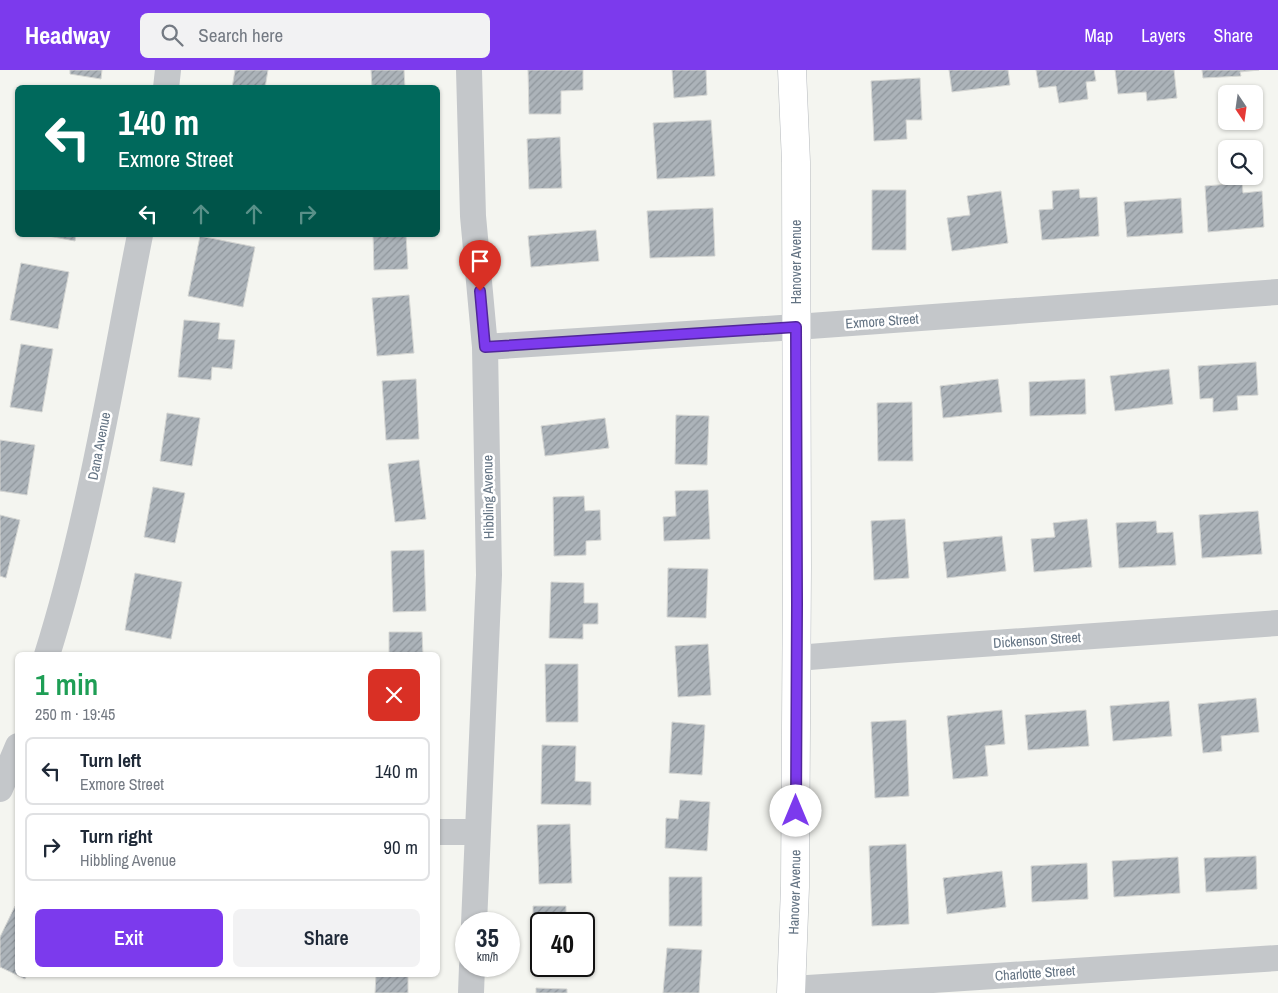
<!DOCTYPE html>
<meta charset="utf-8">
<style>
:root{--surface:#fff;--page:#f2f2f3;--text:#1f2937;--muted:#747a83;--line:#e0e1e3;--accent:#7c3aed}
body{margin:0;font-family:"Archivo Narrow",sans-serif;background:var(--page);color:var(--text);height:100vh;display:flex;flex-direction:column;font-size:19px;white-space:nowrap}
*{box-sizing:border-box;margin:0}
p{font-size:16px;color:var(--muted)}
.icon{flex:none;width:28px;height:28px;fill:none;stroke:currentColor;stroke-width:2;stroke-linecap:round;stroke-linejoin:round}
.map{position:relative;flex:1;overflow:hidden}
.drawer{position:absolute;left:15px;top:582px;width:425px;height:325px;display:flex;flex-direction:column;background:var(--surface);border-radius:8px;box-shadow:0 1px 4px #0004}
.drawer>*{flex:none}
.hud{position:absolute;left:15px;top:15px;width:425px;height:152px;border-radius:8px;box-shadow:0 1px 4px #0004;background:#00695c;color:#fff;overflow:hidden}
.needle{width:32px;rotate:167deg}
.buttons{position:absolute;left:1218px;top:15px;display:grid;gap:10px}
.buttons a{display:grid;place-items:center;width:45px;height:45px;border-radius:8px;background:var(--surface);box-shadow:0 1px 4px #0004;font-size:25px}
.speed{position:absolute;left:455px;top:842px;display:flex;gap:10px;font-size:25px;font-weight:700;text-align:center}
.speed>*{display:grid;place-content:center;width:65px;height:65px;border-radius:50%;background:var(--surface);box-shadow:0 1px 4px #0004;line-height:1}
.speed small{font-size:12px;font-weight:400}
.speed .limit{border:2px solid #111;border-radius:8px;background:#fff;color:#111}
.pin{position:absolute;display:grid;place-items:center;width:42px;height:42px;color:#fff;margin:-51px -21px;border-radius:50% 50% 50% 0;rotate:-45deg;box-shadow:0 0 5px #0007}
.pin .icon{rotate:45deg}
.me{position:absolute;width:55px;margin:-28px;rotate:0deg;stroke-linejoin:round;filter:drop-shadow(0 0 4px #0008)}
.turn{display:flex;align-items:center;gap:18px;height:105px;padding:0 20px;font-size:22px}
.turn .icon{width:65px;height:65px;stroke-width:2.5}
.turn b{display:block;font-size:35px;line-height:42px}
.lanes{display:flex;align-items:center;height:48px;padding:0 20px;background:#0003;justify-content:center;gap:25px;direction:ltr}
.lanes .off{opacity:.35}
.round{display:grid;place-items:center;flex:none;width:52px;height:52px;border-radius:8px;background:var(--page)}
.overview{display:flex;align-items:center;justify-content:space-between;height:85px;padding:0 20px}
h1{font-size:30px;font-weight:600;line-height:38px;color:#1e9e55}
.primary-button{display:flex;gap:10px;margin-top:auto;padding:10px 20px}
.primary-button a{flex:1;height:58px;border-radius:8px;background:var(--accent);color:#fff;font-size:20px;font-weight:600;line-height:58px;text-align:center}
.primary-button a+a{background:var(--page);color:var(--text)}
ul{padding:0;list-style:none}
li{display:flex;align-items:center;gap:15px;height:68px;margin:0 10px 8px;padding:0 10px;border:2px solid var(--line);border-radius:8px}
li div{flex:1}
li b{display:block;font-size:19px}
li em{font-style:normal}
header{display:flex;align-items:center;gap:30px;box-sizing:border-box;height:70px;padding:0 25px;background:var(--accent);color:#fff}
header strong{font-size:24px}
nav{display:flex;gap:28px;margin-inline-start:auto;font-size:18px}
.search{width:350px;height:45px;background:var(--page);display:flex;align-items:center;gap:12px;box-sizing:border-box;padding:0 18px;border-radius:8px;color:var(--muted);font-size:19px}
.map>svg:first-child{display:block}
.building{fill:url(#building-hatch);stroke:#d5d6d3}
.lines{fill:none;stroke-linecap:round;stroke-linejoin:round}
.secondary-casing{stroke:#b6babe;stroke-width:29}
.street{stroke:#c4c7ca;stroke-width:26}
.secondary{stroke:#fff;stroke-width:28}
.route-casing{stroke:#51269a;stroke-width:12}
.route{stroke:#7c3aed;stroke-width:9}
.labels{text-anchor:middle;stroke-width:5;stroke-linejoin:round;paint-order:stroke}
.street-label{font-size:14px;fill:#627282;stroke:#fff}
</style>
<header>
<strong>Headway</strong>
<div class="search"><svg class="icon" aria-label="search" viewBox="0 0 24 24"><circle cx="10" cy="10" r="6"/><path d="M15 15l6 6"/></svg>Search here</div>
<nav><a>Map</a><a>Layers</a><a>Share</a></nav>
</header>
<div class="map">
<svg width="1278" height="923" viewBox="0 0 1278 923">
<defs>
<pattern id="building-hatch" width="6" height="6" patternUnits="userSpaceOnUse" patternTransform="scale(1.25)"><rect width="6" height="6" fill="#acb3b9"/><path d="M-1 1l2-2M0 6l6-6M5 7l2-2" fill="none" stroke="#8f969c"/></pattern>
</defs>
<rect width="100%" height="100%" fill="#f4f5f0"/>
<path class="building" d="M70,0H102L101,9L70,4Z
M235,0H268L265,18H232Z
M371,0H404L405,18H372Z
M528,0H583V20L561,21V44H529Z
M672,0H706L707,25L674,28Z
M949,0H1008L1010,15L952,22Z
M1036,0H1094L1096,11L1086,12L1088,29L1059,33L1056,16L1039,18Z
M1115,0H1174L1177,28L1147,31L1146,22L1118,24Z
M1202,0H1259L1240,2L1241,6L1203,8Z
M920,8L922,50H906L907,69L874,71L871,11Z
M711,50L715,106L657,109L653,53Z
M560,67L562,118L529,119L527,69Z
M1242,113L1243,123L1262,121L1264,157L1208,162L1205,116Z
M1079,119L1080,128L1097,127L1099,166L1042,170L1039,140L1053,139L1052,121Z
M872,120H906V180H872Z
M1001,121L1008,173L952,181L947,148L970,145L967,126Z
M1181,128L1183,163L1127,167L1124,132Z
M713,138L715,186L650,188L647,141Z
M596,160L599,191L531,197L528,166Z
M43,165H76L75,171Z
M373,165H406L408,199L374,200Z
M200,166L255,177L243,237L188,226Z
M21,193L69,202L58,259L10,250Z
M409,225L414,283L377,286L372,228Z
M184,250L220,253L218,269L235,270L232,299L212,297L211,310L178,307Z
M21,274L53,279L42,342L10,337Z
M1256,292L1258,325L1237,326L1238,340L1213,342V328L1200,329L1198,296Z
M1169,299L1173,334L1115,341L1110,306Z
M416,309L419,369L386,370L382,311Z
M998,309L1002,342L943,348L940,316Z
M1085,309L1086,344L1030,346L1029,312Z
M912,332L913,391H878L877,333Z
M167,343L200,348L192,396L160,391Z
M676,345L709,346L707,395L675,394Z
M605,348L609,378L545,386L541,356Z
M0,370L35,375L27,425L0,421Z
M419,390L426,449L395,452L388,394Z
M153,417L185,423L175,473L144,467Z
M708,420L710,469L664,471L663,447L676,446L675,421Z
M584,426L585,441L600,440L601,470L586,471V485L554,486L553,427Z
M1258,441L1262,484L1202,488L1199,445Z
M0,445L20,450L6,508L0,506Z
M905,449L909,508L874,510L871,451Z
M1087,449L1092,497L1034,502L1031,469L1055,467L1053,453Z
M1156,451L1157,463L1173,462L1176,495L1119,498L1116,453Z
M1002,466L1006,501L947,508L943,472Z
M424,480L426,541L393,542L391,481Z
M668,498L708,499L706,548L667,547Z
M135,503L182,512L171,569L125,560Z
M551,512L584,513V533H598V554H583V569L549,568Z
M389,562H422L423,585H389Z
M708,574L711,625L678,627L675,576Z
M545,594H578V652H546Z
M1256,628L1259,662L1221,666L1222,681L1203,683L1198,634Z
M1169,631L1172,666L1113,671L1110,636Z
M1002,640L1005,674L985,676L988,706L953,709L947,646Z
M1086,640L1089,676L1028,680L1025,645Z
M906,650L909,726L875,728L871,652Z
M672,652L705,655L702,705L669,703Z
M542,675L576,676L575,711L591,712V735L541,734Z
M680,730L710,732L707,781L665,778L666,748L678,749Z
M570,754L572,813L539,814L537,755Z
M906,774L909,854L872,856L869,776Z
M1256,786L1257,819L1206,822L1204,788Z
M1178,787L1180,823L1114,827L1112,791Z
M1087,793L1088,829L1032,832L1031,796Z
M1002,801L1006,837L947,844L943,808Z
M669,807H702V856H669Z
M15,836L18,838V905H27L25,909L0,897V867Z
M533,836H566V854H541V896H565V898H533Z
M667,878L702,880L699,923H663Z
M376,905H408V923H375Z
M536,918L567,919V923H536Z"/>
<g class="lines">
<defs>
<g id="secondary">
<path id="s1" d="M791,923L795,817L797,497L796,92L792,0"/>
</g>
</defs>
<use href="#secondary" class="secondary-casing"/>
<path class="street" d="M469,0L473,146L485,277L489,505L474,854
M166,18L168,0
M485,277L796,257L1278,222
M47,585C90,448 112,306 140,165
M797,588L896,580L1278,553
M0,719L18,676
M438,762H477
M792,919L1278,888
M471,923L472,896"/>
<use href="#secondary" class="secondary"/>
</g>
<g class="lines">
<defs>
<path id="route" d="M480,221L485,277L796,257L797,534L796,741"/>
</defs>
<use href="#route" class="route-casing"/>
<use href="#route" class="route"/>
</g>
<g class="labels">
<g class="street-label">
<text transform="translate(796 192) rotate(-90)" y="5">Hanover Avenue</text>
<text transform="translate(882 251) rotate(-4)" y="5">Exmore Street</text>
<text transform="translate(99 376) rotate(-79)" y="5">Dana Avenue</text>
<text transform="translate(488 427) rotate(-91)" y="5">Hibbling Avenue</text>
<text transform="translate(1037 570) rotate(-4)" y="5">Dickenson Street</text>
<text dy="5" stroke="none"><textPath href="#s1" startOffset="101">Hanover Avenue</textPath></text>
<text transform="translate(1035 903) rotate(-4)" y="5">Charlotte Street</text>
</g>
</g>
</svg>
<div class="buttons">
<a><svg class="needle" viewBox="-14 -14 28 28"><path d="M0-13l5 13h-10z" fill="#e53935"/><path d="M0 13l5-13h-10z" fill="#747a83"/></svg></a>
<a><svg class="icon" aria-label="search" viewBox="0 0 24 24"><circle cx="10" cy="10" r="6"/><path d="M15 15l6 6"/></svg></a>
</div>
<div class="speed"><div>35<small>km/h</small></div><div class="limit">40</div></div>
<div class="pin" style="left:480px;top:221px;background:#d93025"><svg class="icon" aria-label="arrive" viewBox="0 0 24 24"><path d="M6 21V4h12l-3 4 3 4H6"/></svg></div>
<svg class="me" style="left:796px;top:741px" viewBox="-20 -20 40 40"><circle r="19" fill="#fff"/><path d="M0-13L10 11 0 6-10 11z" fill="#7c3aed"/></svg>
<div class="hud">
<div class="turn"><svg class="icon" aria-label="left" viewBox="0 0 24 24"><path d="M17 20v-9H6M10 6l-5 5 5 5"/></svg><div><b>140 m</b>Exmore Street</div></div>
<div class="lanes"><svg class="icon" aria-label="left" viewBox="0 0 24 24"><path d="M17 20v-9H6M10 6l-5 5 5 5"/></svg><svg class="icon off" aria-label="ahead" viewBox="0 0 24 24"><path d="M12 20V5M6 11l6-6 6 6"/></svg><svg class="icon off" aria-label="ahead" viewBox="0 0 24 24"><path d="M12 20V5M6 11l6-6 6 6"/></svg><svg class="icon off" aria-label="right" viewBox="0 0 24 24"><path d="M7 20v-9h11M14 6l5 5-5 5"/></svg></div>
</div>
<section class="drawer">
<div class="overview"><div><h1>1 min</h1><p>250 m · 19:45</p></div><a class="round" style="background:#d93025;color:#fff"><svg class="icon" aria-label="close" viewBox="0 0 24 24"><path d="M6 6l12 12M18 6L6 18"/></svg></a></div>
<ul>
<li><svg class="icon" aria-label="left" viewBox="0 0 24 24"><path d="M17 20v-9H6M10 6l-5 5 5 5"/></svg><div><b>Turn left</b><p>Exmore Street</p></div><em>140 m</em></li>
<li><svg class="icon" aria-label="right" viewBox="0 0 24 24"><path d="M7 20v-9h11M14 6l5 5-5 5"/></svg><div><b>Turn right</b><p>Hibbling Avenue</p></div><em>90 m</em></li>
</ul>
<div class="primary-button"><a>Exit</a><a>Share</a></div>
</section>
</div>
